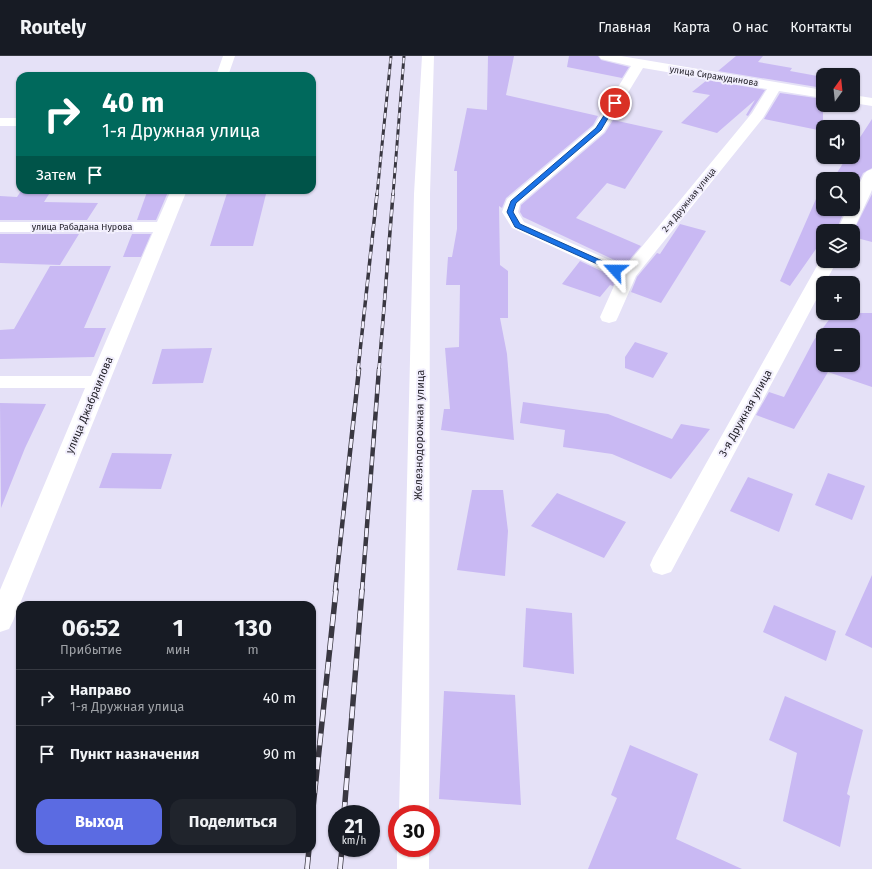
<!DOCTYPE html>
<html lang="ru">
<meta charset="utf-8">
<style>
:root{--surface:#171b24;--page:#20242c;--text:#f1f3f6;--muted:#9ea1a6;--line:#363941;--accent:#5b6be2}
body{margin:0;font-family:"Fira Sans",sans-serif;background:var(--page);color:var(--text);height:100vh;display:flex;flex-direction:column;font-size:15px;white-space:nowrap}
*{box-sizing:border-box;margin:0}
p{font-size:13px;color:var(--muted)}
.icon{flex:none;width:22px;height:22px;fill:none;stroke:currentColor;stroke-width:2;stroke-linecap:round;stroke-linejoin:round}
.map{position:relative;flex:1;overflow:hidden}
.sheet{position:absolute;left:16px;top:545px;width:300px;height:252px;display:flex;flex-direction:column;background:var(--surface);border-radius:12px;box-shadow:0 1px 3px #0004}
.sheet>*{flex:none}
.banner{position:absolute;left:16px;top:16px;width:300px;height:122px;border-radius:12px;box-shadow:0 1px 3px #0004;background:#00695c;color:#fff;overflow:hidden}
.needle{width:26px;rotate:15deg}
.controls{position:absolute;left:816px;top:12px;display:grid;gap:8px}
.controls a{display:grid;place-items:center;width:44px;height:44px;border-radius:8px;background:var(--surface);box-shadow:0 1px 3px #0004;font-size:20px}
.speed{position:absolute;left:328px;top:749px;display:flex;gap:8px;font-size:20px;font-weight:700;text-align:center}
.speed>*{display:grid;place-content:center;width:52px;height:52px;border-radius:50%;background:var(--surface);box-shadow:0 1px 3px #0004;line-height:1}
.speed small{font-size:10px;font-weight:400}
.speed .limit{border:6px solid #d22;background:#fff;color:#111}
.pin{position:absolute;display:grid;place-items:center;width:34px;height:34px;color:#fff;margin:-17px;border:2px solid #fff;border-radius:50%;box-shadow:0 1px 4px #0007}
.me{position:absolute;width:44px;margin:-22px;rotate:294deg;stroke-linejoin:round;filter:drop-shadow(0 0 3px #0008)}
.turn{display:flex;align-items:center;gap:14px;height:84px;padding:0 20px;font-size:18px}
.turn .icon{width:52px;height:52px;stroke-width:2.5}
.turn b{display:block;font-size:28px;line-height:34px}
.then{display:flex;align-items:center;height:38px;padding:0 20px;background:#0003;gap:8px;font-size:15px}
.eta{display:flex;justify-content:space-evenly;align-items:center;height:68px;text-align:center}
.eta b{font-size:24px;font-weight:700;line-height:28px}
.action{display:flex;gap:8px;margin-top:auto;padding:8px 20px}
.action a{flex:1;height:46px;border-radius:12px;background:var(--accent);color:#fff;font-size:16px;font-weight:700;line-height:46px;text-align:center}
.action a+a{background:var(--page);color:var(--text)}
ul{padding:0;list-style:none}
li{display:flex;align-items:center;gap:12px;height:56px;padding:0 20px;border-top:1px solid var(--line)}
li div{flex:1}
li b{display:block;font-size:15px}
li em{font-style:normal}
header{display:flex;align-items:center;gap:24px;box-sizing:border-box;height:56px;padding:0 20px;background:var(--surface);border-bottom:1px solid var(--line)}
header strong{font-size:19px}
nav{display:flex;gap:22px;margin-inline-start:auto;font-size:14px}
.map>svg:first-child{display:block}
.building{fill:#c9b9f3;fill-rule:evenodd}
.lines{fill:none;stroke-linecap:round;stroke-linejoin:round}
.minor{fill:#fff;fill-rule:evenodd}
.rail-far3-casing{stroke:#393741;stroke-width:3}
.rail-far2-casing{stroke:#393741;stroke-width:3.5}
.rail-far1-casing{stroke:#393741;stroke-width:4.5}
.rail-casing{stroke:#393741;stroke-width:5.5}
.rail-far3{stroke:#f2effd;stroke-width:2;stroke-dasharray:5.5;stroke-linecap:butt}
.rail-far2{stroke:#f2effd;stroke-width:2.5;stroke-dasharray:7;stroke-linecap:butt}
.rail-far1{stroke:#f2effd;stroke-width:3;stroke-dasharray:9;stroke-linecap:butt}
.rail{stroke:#f2effd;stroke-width:4;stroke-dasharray:12;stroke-linecap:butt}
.route{fill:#1a73e8;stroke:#114b97}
.labels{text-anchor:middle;stroke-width:4;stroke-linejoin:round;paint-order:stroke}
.far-street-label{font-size:9px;fill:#26242c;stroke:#f2effd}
.street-label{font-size:11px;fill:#26242c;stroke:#f2effd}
</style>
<header>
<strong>Routely</strong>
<nav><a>Главная</a><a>Карта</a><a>О нас</a><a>Контакты</a></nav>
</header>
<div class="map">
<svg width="872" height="813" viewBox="0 0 872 813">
<rect width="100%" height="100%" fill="#e5e1f7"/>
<path class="building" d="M488,0H514L506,39L598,60L593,69L506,142L502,152L499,150L500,209L508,215V262H500L507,298L514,384L441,374L444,353H450L445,292L459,291L460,229H446L448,201H452L457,173V115H454L467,52L487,54Z
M569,0H598L601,4L629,11L622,22L567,11Z
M736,0H763L758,6L792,12L790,15L823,21V32L718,15Z
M707,24L765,34L748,60L746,59L755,44L717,77L681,67L710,39L692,36Z
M780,37L823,43V75L764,63Z
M872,63V112L863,117L853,138V123H833L847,101H853V92Z
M613,64L663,75L625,133L607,127L576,162L641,190L625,209L523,161L520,156L521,149L605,77Z
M823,127V153H845L836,175H823V183L790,230L780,225Z
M228,134H267L253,190H210Z
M21,135H51L44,146L98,147L87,164H0V140L17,141Z
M147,136H168L156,164H137Z
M872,138V186L853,181V176Z
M680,168L706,175L661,247L631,236L637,221L657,197L660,198Z
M0,178H79L60,209L0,207Z
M132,178H151L141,201H123Z
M580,205L616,222L613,230L610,229L600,241L562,228Z
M50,210H111L84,272H106L94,301L0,303V274L14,273Z
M834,257H872V331L828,316L794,373L756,359L769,336L784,341L814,284ZM823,279H853V309H823Z
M635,286L668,297L653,322L625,312V301Z
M212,292L203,327L152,328L162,293Z
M523,346L608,358L672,383L681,368L710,373L671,423L612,398L563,391L565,374L520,367Z
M0,347L46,348L25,392L1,452Z
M112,397L172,398L161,433L99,432Z
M828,417L865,430L852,464L815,449Z
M748,421L793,438L779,476L730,455Z
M472,434H503L508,475L505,520L457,514Z
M557,437L626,466L604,502L531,470Z
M872,519V592L845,579Z
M774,549L836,575L826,605L763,576Z
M526,552L572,557L574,618L523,611Z
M444,635L515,639L521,749L439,743Z
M785,640L863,674L847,738L850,740L840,791L783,765L797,697L769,684Z
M630,689L698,718L676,783L742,813H588L617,742L611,739Z"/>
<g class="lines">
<path class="minor" d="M223,0H235L228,20H216Z
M422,0H434L430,138L429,758H399L414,138Z
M599,0H621L823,34V42L779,35L763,62L636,220L618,261L616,265L609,267L602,265L600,261L618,221L512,172L502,156L507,143L594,70L631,10L601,3ZM643,12L767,33L752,57L625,211L524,166L518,156L520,148L604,76Z
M853,39L872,42V50L853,47Z
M0,62H20V70H0Z
M872,113V134L853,175H837L847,153H853V141L864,118L867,115Z
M171,134H187L13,565L9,573L0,576V534L85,332H0V320H91L153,176H0V166H157Z
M822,201L823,205H837L825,227H823V231L671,516L662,519L653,516L650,509L653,502Z
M397,792H429V813H397Z"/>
<defs>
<path id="rail-far3" d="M377,139L391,0
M393,139L404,0"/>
<path id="rail-far2" d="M358,314L377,138
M379,314L393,138"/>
<path id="rail-far1" d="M335,535L359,313
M362,535L379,313"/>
<path id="rail" d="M344,758L362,534
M312,761L336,534
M307,813L309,793
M340,813L342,792"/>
</defs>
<use href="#rail-far3" class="rail-far3-casing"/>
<use href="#rail-far2" class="rail-far2-casing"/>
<use href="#rail-far1" class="rail-far1-casing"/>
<use href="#rail" class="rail-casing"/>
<use href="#rail-far3" class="rail-far3"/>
<use href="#rail-far2" class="rail-far2"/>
<use href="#rail-far1" class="rail-far1"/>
<use href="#rail" class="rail"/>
</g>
<path class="route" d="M615,45L617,47L601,74L516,147L513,156L520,168L618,212V215L615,216L515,171L507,156L511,145L596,72L612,47Z"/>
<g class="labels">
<g class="far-street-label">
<text transform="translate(714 20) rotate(9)" y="3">улица Сиражудинова</text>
<text transform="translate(689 144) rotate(-51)" y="3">2-я Дружная улица</text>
<text x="82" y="174">улица Рабадана Нурова</text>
</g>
<g class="street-label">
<text transform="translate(89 349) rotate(-67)" y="4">улица Джабраилова</text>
<text transform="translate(745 357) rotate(-61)" y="4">3-я Дружная улица</text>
<text transform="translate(419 379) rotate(-89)" y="4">Железнодорожная улица</text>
</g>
</g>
</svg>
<div class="controls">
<a><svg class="needle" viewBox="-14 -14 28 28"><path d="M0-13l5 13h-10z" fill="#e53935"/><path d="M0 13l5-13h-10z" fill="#9ea1a6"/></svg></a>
<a><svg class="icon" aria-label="sound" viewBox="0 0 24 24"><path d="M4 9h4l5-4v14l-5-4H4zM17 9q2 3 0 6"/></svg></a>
<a><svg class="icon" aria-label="search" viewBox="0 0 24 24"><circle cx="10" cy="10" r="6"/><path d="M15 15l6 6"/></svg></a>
<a><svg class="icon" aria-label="layers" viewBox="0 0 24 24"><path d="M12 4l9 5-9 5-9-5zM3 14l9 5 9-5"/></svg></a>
<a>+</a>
<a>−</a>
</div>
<div class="speed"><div>21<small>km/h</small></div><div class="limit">30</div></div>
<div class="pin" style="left:615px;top:47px;background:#d93025"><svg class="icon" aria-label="arrive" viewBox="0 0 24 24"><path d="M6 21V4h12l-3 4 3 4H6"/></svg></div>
<svg class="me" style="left:615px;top:214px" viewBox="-20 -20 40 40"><path d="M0-17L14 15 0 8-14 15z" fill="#1a73e8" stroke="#fff" stroke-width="4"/></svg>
<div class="banner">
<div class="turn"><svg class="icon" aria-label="right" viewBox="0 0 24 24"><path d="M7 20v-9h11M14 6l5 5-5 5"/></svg><div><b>40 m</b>1-я Дружная улица</div></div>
<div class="then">Затем<svg class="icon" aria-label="arrive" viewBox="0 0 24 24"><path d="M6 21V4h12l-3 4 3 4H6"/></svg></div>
</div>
<section class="sheet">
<div class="eta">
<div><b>06:52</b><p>Прибытие</p></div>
<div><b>1</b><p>мин</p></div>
<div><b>130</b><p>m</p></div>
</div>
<ul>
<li><svg class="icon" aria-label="right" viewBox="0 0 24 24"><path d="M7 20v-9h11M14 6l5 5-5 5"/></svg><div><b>Направо</b><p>1-я Дружная улица</p></div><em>40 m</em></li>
<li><svg class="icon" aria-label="arrive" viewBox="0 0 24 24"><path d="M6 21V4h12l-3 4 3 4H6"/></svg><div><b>Пункт назначения</b></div><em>90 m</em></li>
</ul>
<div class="action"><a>Выход</a><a>Поделиться</a></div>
</section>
</div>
